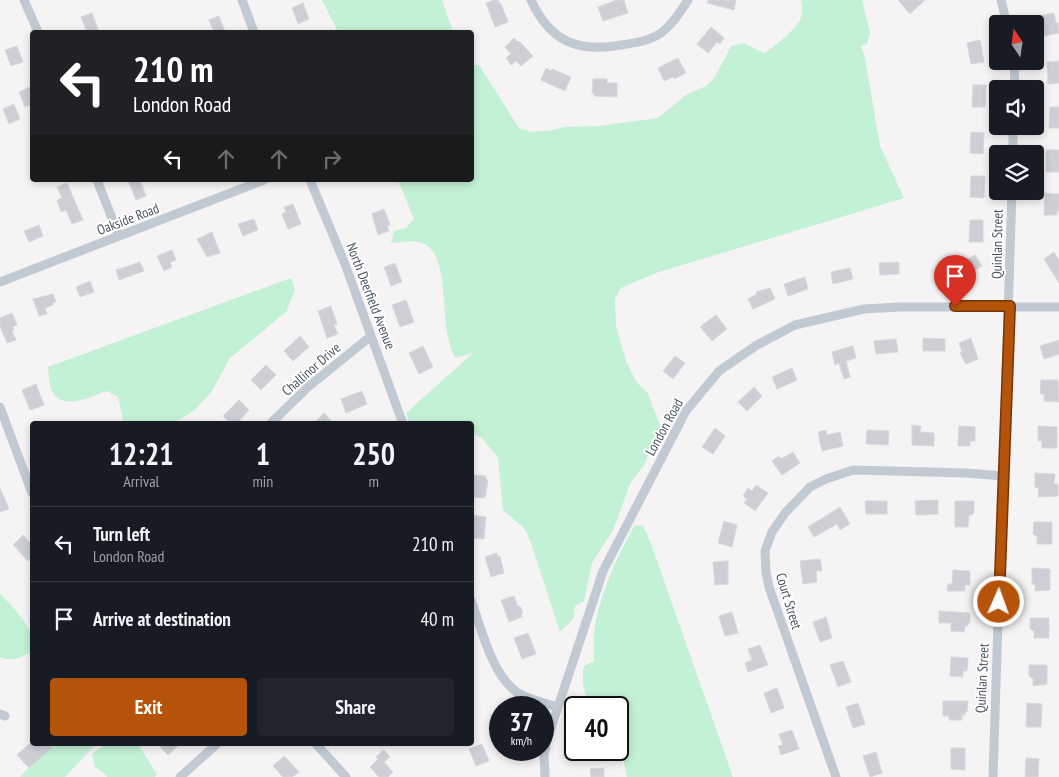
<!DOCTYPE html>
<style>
:root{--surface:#171b24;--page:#20242c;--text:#f1f3f6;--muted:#9ea1a6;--line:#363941;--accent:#b45309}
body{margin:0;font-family:"PT Sans Narrow",sans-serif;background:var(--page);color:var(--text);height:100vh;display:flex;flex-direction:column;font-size:19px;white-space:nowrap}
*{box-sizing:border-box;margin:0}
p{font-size:16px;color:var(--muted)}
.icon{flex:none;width:28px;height:28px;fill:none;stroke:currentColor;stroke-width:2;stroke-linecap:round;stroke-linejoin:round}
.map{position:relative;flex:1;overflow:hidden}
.side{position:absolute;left:30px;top:421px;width:444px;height:325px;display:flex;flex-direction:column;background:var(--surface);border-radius:5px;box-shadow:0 2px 8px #0003}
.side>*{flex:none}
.top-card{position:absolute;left:30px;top:30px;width:444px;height:152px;border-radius:5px;box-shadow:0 2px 8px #0003;background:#202124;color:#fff;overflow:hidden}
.needle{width:32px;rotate:347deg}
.fabs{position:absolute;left:989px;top:15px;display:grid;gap:10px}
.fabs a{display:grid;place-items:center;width:55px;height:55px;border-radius:5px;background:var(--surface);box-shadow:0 2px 8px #0003;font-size:25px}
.speed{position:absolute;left:489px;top:696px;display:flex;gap:10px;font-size:25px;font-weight:700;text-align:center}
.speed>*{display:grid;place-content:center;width:65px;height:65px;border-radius:50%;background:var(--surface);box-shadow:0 2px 8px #0003;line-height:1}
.speed small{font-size:12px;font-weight:400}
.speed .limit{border:2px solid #111;border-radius:8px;background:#fff;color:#111}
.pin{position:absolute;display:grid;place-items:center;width:42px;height:42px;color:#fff;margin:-51px -21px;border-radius:50% 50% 50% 0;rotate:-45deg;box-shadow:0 0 5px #0007}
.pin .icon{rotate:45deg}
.me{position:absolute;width:55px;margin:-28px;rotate:2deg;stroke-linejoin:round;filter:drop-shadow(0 0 4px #0008)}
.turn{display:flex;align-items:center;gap:18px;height:105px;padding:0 20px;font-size:22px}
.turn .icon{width:65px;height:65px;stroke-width:2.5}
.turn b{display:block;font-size:35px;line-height:42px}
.lanes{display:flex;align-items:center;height:48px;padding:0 20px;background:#0003;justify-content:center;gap:25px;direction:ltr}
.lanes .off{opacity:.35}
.eta{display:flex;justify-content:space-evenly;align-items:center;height:85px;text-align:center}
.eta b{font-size:30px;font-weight:800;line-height:35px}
.button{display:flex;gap:10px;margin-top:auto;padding:10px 20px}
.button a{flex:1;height:58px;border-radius:5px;background:var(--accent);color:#fff;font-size:20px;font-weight:800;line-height:58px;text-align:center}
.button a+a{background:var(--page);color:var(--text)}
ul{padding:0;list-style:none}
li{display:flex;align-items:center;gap:15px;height:75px;padding:0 20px;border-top:1px solid var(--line)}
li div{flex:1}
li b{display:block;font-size:19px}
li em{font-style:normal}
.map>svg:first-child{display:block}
.green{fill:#c3f1d5}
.building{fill:#cdcfd5;stroke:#d7d9de}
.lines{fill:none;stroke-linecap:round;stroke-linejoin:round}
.minor{stroke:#c1cad2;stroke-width:9}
.route-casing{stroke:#753606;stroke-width:12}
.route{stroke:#b45309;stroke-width:9}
.labels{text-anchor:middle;stroke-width:4;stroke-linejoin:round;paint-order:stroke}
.street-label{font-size:14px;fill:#4a5661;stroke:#fff}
</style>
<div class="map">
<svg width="1059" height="777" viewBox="0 0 1059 777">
<rect width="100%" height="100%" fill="#f5f3f3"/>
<path class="green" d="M322,0H442L453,32H338Z
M801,0H862L870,33L867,44L861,46L865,58L880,146L904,198L656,273L621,288L615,299L616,326L626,361L637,383L647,392L660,425L644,465L631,482L613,530L592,563L584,601L575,606L574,618L560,632L530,540L524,528L503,510L498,458L482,438L471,433V424H452L449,422L447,424H410L406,413L473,353L455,358C452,350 448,341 447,332C443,311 446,261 429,247C419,238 403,242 391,243L394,231L406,228L414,219L398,180H471V65H479L519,128L531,132L553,130L564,127L599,126L658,118L686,95L706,86L715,77L731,46L743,43L764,53C774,47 795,30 800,20C803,13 802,7 801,0Z
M291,278L295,290L286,312L230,358L212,391L195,410L172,424H127L123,420L118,397L107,391C92,396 62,412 52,391C49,384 49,374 48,367Z
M635,525L643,526L650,541L733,777H627L618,732V708C612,708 606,709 601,708C583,704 581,681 584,666L594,661C594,653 593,643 594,634C598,598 617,556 635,525Z
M0,593C14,610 37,628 31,652C20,658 12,662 0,657Z
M51,744H96L65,777H20Z
M106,744H138L157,774L155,777H107L105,774L95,767L92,754Z"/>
<path class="building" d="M494,0H498L500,4H501L508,22L495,27L486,3Z
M617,0H624L628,13L603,21L598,7Z
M708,0H736L734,10L707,3Z
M898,0H925L910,14Z
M303,3L309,19L298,24L292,8Z
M92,13L99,32H87L81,17Z
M1054,13L1056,23H1058L1059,33L1044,36L1041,25L1039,26L1037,16Z
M219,16L225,31L214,32L209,20Z
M711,27L724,38L720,44L717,42L708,53L697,44Z
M514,38L518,42L519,41L533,56L521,66L516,61L511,65L506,58L511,54L505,47Z
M980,40L984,62L971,64L967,43Z
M17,46L23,62L11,66L5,50Z
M678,58L686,73L674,79L673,77L664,81L658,68Z
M1059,61V83L1048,84L1047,62Z
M546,68L551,71L552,69L571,77L565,91L541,80Z
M593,79H607V83H617V97L594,96V93H592Z
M973,85H986L985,107H972Z
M30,87L32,94V104L25,107L19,92Z
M14,104L20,119L9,124L3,109Z
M1050,107H1059V128H1049Z
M971,132L984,133L983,154L970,153Z
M1046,150H1059V172H1046Z
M971,176H985L984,198L970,197Z
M128,180H140L146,196L136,200Z
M67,183L83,220L72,224L66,210L61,212L57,200L62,198L57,187Z
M1045,193L1059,194V211H1057V215H1044Z
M293,204L301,224L288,229L282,214L286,212L284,207Z
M384,209L390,225L387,226L389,231L378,235L372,214Z
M254,219L258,230L243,236L238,224Z
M970,220H983V242H969Z
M39,225L43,236L29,242L24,231Z
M212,232L220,253L207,257L197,239Z
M172,250L176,260L170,263L172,267L164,271L157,256Z
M1054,252L1059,260V283L1044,259Z
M975,255L982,266L962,277L955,266L959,264L958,262L964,258L966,260Z
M140,262L144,271L119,280L116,270Z
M899,262V274L880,275L879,263Z
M395,263L402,282L391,286L384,267Z
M850,268L853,279L833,284L831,272Z
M805,277L808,289L788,296L784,284Z
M90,281L94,292L80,297L76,287Z
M770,288L775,299L753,309L748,299L757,294L756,292Z
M53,294L56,302L53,303V305L45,308L47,314L39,316L33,299Z
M406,300L414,322L400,327L392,305Z
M331,306L337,324L334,325L338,334L327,338L318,311Z
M12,313L17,325L13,327L14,330L12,331L16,340L7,343L0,326V318Z
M716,315L727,329L712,341L700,327Z
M300,336L309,347L293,361L284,351Z
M923,338L945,339V351H923Z
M971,338L978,359L966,364L960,353L962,352L959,343Z
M896,339L898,352L876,354L874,341Z
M1059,340V354L1044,359L1040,346Z
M423,346L433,367L419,374L409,353Z
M853,346L856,358L846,361L850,377L844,379L839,363L835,365L832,352Z
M675,356L685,363L673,379L663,371Z
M266,365L276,375L261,390L251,380Z
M792,368L797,380L777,389L772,377Z
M1041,380H1058L1059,402L1044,401V394H1040Z
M36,384L44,405L30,410L22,390Z
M754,387L762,396L747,411L738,402Z
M362,391L367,404L346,413L341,399Z
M239,400L249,410L236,424H231L223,416Z
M324,413L334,424H313Z
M912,425L921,426L920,432L934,433V446L912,445Z
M959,426L975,427V441H970V446H958Z
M1038,426L1057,427V448H1042V441H1038Z
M715,428L725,436L713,454L702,447Z
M826,430L827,435L840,432L843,446L822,451L818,432Z
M867,430L889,431L888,445L866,444Z
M793,452L800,463L782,475L772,461L779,456L781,459Z
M1035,473L1055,474L1054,484H1058V496L1038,497L1039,488H1036L1035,486Z
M473,475L486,476V480H488L485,498L471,497Z
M756,485L768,493L755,511L744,503L747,499L743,496L748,488L752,491Z
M0,488L9,509L0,512Z
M938,500V514L916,515L915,501Z
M865,501H887V514H866Z
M955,501H974V513L972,515H969L968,527H955Z
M840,507L850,524L840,530L837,524L814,537L808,527Z
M471,515L486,517L484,539L471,538Z
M724,521L737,525L732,547L718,543Z
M1034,522H1052V544H1037V536L1033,534Z
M23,535L32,545V556L28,561L13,545Z
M497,553L498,557L500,556L504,573L491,577L485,557Z
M820,559L822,571H816L817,582L803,584L800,561Z
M728,561V584L715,585L713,562Z
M1032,568L1050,569V590L1035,591V584H1032Z
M953,570L970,571V585H965V591H947L948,584H952Z
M514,596L518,607L520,606L523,613L521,614L522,617L509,622L501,600Z
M939,611L970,613V623H968V626H965L964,632L951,631V623H939Z
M732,612L738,633L725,636L719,616Z
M826,617L832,638L820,642L813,622Z
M1030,618H1049V638H1034V631L1030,629Z
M528,633L536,654L522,659L514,638Z
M760,645L768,665L748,672L745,663L752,660L748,649Z
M951,657L968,658L967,671H963V677L950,676Z
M843,661L851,682L838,687L830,665Z
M1029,665H1047V684L1033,686V679L1029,676Z
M777,688L784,708L771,713L764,693Z
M943,701H968L967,712H965V715H962V720H949V716H943Z
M858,703L865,724L853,728L846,707Z
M1027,703L1042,704L1041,727H1026Z
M792,730L799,749L781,755L778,746L783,745L779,734Z
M29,744H49L52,748L29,768L17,755Z
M157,744H180L168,755Z
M482,744L489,761L476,766L469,749Z
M951,748H965V770L951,769Z
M384,750L390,757L384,762L393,772L388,777H379L370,767L378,759L376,757Z
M876,752L882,773L870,777L863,756Z
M284,756L299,772L292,777H283L273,766Z
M1026,758L1039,759L1038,777H1025Z
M604,768V777H591L590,769Z"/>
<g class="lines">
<path class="minor" d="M24,0L38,32
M242,0L254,32
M531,0C550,41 577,53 621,45C635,43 649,41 661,33C673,24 680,12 688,0
M1001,0L1007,24
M1014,61L1015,89
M1013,154V126
M97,180L119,236
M310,180L345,264L403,424
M0,282L264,180
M0,407L32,493
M270,424L308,387L371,336
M471,600C481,627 492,676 518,693C530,700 544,703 558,707
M0,714L5,716
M316,744L346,777
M180,777L217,744
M545,777L544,755L547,740L603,571L686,411L719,371L757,345L795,325L864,309L900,307H1059
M836,777L769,587L766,572L765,551L772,532L785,513L810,487L826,479L853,470L966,473L1003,476
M993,777L1012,191"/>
</g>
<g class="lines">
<defs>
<path id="route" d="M955,306H1010L999,602"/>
</defs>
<use href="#route" class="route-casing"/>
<use href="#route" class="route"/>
</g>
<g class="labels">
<g class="street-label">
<text transform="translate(128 219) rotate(-21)" y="5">Oakside Road</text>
<text transform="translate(997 244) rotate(-89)" y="5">Quinlan Street</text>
<text transform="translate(371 296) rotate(69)" y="5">North Deerfield Avenue</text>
<text transform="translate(311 369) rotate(-41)" y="5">Challinor Drive</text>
<text transform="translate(664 427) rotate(-61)" y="5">London Road</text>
<text transform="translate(789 601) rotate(73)" y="5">Court Street</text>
<text transform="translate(982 678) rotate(-87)" y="5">Quinlan Street</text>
</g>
</g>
</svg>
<div class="fabs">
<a><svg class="needle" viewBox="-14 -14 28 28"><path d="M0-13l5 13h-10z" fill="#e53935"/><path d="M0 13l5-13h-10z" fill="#9ea1a6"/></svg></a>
<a><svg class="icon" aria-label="sound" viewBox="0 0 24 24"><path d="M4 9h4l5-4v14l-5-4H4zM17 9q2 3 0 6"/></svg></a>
<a><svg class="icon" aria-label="layers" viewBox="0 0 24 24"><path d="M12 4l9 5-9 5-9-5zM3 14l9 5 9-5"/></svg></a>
</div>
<div class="speed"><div>37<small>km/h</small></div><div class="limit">40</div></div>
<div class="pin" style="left:955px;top:306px;background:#d93025"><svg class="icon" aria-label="arrive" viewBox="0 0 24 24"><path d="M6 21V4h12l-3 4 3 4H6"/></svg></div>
<svg class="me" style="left:999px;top:602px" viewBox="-20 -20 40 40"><circle r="17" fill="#b45309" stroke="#fff" stroke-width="3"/><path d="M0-11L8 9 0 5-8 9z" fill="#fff"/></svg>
<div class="top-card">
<div class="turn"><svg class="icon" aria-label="left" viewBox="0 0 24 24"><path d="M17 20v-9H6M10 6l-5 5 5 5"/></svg><div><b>210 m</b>London Road</div></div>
<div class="lanes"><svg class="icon" aria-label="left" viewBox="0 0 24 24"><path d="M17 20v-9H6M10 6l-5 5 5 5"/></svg><svg class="icon off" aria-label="ahead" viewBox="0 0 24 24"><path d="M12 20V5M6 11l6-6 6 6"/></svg><svg class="icon off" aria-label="ahead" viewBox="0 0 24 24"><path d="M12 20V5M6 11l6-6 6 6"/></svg><svg class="icon off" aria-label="right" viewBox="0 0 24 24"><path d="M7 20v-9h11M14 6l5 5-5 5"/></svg></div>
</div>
<section class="side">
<div class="eta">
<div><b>12:21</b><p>Arrival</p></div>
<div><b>1</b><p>min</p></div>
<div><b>250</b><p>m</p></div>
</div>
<ul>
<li><svg class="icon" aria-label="left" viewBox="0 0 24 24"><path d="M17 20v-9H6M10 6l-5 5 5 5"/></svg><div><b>Turn left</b><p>London Road</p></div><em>210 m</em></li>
<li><svg class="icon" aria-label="arrive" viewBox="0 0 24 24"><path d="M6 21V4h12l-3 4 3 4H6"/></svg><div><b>Arrive at destination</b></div><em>40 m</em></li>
</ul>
<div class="button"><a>Exit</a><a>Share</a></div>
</section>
</div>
